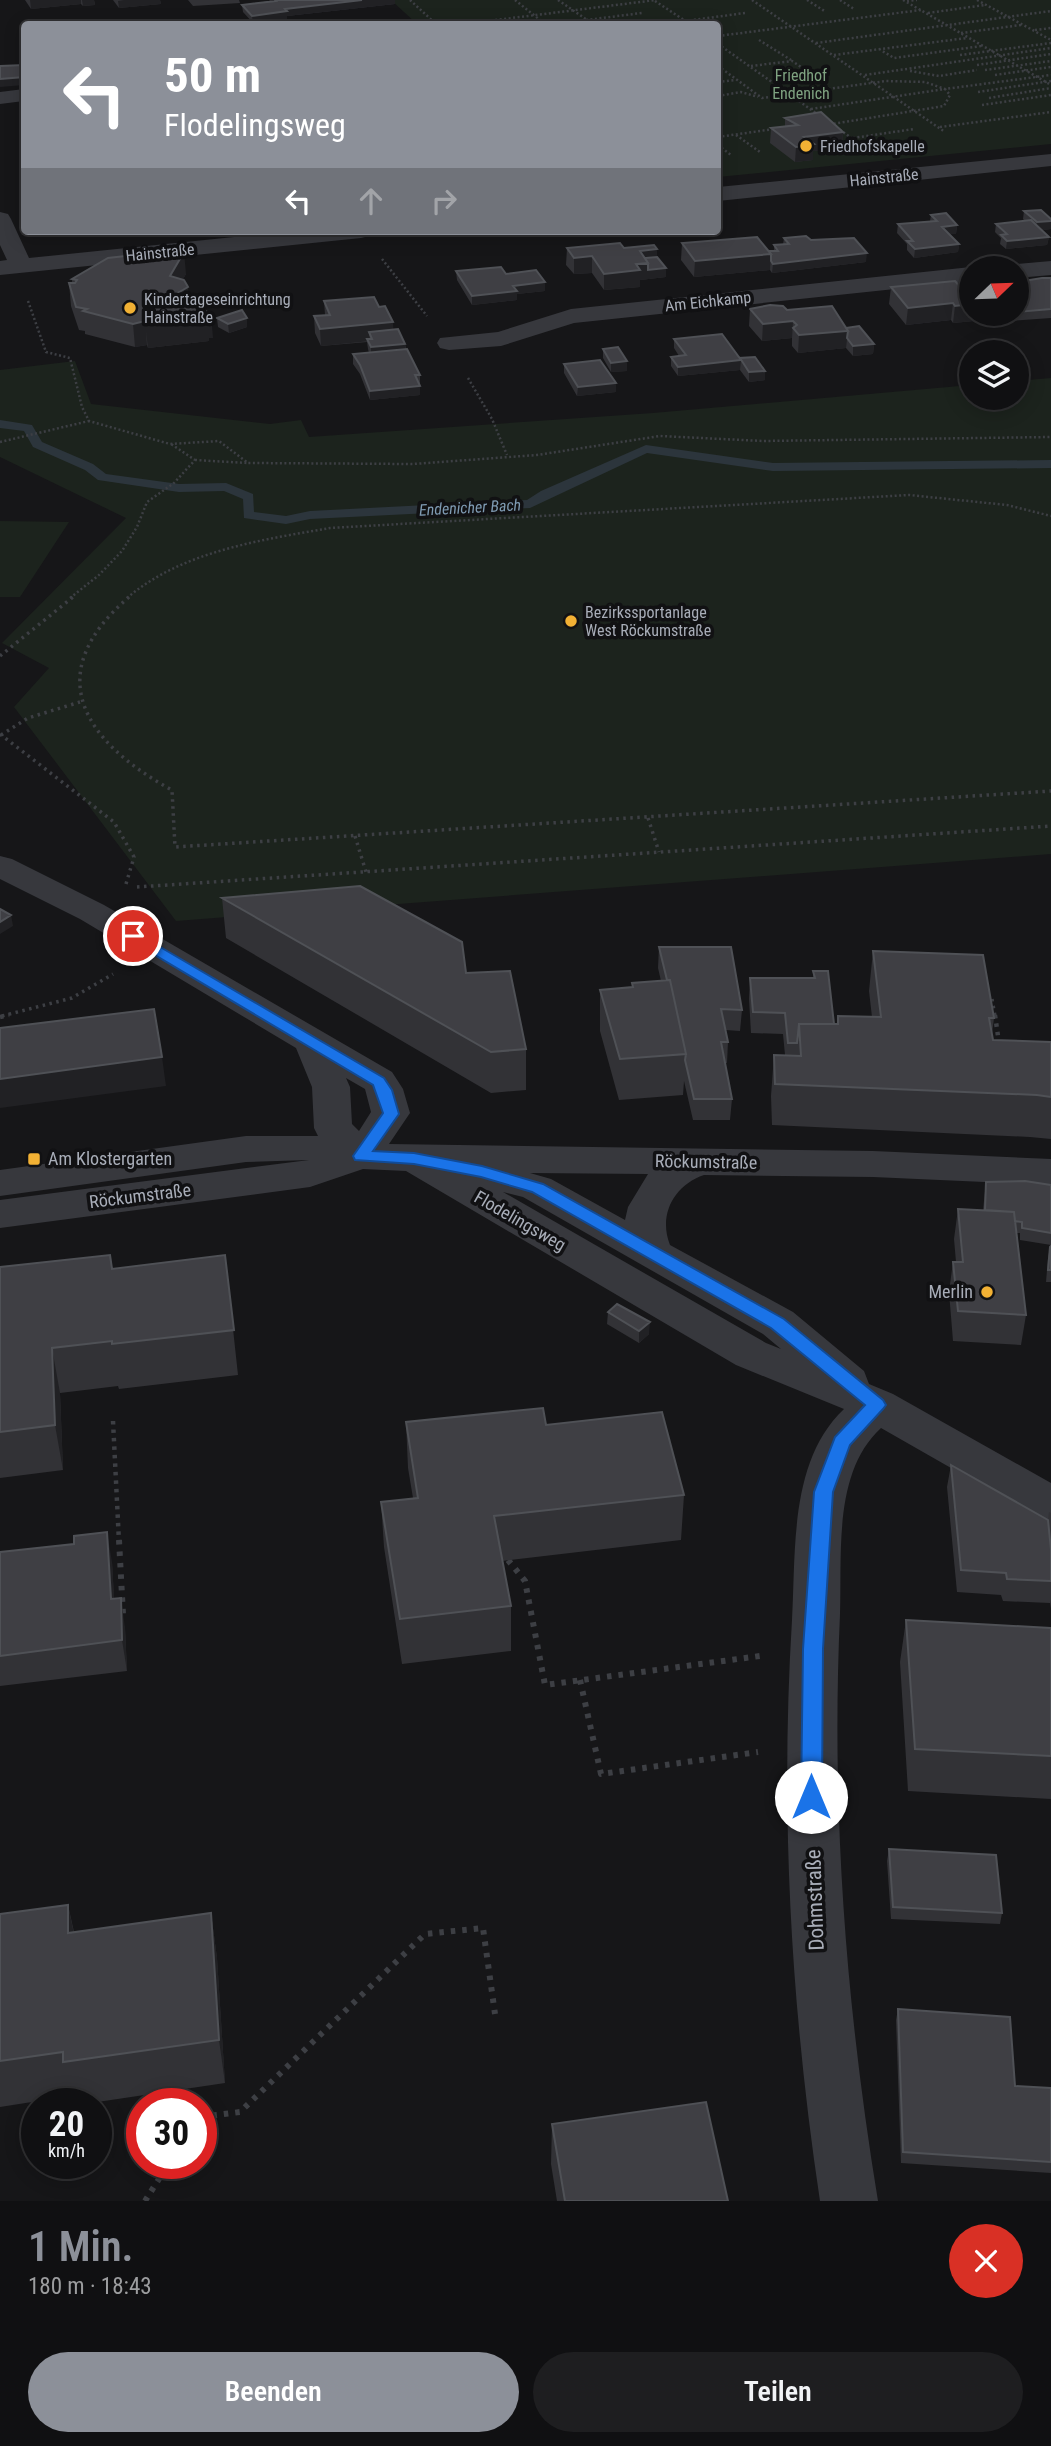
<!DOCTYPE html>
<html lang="de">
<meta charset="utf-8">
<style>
:root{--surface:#101012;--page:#1e1e20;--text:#f1f3f6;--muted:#9c9d9f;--line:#303032;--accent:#8c9099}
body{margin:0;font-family:"Roboto Condensed",sans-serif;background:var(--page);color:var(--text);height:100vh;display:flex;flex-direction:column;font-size:26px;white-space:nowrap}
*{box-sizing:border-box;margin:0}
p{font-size:23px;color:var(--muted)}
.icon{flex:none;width:38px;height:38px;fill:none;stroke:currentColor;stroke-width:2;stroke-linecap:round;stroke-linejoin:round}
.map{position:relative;height:2201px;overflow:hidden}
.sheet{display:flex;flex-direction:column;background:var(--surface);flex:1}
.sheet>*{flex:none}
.guide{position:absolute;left:21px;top:21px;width:700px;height:214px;border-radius:7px;box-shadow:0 4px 18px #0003,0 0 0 2px var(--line);background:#8c9099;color:#fff;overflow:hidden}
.needle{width:46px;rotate:67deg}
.controls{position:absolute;left:959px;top:256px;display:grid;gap:14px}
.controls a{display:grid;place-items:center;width:70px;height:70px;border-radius:50%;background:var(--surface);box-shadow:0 4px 18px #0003,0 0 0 2px var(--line);font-size:35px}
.speed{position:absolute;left:21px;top:2088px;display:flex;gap:14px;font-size:35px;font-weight:700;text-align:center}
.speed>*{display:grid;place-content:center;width:91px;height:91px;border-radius:50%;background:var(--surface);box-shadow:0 4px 18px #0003,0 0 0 2px var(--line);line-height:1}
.speed small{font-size:18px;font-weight:400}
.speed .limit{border:10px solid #d22;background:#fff;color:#111}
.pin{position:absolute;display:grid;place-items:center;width:60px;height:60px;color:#fff;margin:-30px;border:4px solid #fff;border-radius:50%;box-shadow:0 2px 7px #0007}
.me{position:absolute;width:77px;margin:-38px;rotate:0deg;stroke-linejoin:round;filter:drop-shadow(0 0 5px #0008)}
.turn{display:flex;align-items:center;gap:24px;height:147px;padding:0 28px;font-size:32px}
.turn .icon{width:91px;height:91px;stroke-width:2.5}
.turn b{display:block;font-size:49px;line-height:60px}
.lanes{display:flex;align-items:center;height:66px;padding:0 28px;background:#0003;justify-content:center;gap:35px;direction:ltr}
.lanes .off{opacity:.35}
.round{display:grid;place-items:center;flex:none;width:74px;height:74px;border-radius:37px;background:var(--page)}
.head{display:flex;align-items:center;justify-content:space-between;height:119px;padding:0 28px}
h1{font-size:42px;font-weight:600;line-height:52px;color:var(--accent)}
.action{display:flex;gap:14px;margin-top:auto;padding:14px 28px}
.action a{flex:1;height:80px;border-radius:42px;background:var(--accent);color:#fff;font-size:28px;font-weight:600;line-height:80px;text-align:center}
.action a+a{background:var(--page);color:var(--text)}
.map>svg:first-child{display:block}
.green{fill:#1c231d}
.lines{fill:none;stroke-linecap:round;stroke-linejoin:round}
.stream{fill:#2c353c;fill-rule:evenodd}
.path-far3{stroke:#3d3f44;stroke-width:2.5;stroke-dasharray:2 2.5;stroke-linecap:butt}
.path-far2{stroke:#3d3f44;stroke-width:3.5;stroke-dasharray:2.5 4.5;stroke-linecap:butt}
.path-far1{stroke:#3d3f44;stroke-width:4.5;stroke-dasharray:3.5 5;stroke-linecap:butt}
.path{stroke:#3d3f44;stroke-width:6;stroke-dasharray:4.5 7;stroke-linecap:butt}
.minor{fill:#37383d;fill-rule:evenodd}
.wall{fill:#323236}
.shaded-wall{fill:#212124}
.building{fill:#3f3f44;stroke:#4f5156;stroke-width:2}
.route{fill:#1a73e8;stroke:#114b97;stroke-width:2}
.poi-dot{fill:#f2b134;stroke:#111113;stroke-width:2.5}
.labels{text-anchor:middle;stroke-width:7;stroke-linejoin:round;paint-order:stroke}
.far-park-label{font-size:16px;fill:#7fa381;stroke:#111113}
.far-poi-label{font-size:16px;fill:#a8adb8;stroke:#111113;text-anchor:start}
.far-street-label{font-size:16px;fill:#a8adb8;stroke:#111113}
.far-water-label{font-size:16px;font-style:italic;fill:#7f9bb3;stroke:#111113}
.poi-label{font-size:18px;fill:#a8adb8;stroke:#111113;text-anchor:start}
.street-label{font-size:18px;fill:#a8adb8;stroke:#111113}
.near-street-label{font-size:21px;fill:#a8adb8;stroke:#111113}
</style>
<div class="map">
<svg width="1051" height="2201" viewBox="0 0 1051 2201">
<rect width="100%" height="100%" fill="#161618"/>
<path class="green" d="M391,0H1051V144L718,177V24H417Z
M75,361L91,404L270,424L301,420L309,437L653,413L971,385V397H1017V381L1051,378V854L176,921L14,707L49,668L2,643L126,518L0,457V370Z
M0,521L69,522L20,597H0Z"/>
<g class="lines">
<path class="stream" d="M0,420L32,425L42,442L93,464L106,474L179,484L226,483L253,494L254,512L286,516L310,511L527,500L541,491L646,445L773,463L1051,460V468L773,471L647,453L530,508L310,519L286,524L244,518L243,499L224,491L179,492L98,480L85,470L33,447L24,431L0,428Z"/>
<path class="path-far3" d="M410,0L436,24
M515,0L545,24
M558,0L593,24
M752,0L945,132
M807,0L826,12
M840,0L854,9
M903,0L1051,85
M977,0L1051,40
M655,1L690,24
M907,1L917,0
M928,13L985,5
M586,20L642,13
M685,21L745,13
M464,24L656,0
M653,24H659
M1035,30L1051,28
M961,33L1021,25
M718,36L921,10
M759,40L791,60
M816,43L1051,11
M718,44L820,116
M879,49L894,58L982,46
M834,55L967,38
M960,55L1051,43
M977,65L1051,54
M718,66L762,98L886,81L925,82L945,89L1051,75
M751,66L792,61L825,83
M985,70L1051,61
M910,71L939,76L977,70
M865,75L1051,48
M995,75L1051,67
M718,82L735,80
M978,92L1051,81
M718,96L741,92L758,97
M989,98L1051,88
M982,105L1051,95
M811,109L945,89L950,95L944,106L832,124
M836,127L857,142
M940,127L1051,112
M736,135L760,152
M718,137L774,129
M853,138L914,129
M718,145L731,155
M382,259L427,316
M28,301L46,352L70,358L82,407L89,421L170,444L219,441L248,463L413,464L537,455L660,436L763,441L1051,437
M468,378L492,419L507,455
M0,442L89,421
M195,460L247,463
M70,598L99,575L122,551L137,527L147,502L174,483L195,460L171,444
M127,598C182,551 261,540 330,528L909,495L1007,505L1051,516"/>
<path class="path-far2" d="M129,597C39,674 84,742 172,790L175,847L1051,791
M0,656L73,597
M0,734L114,822L134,857L126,884
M1,735L28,718L80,702
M648,818L659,852
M355,836L366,872
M137,887L1051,826
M992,999L995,1016
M2,1016L72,998L113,974"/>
<path class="path-far1" d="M995,1015L999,1043
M0,1017L9,1015
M113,1421L119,1542"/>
<path class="path" d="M119,1540L123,1614
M508,1560L525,1581L545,1685L760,1656
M580,1680L601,1774L758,1752
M201,2117L240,2112L425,1934L483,1928L495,2014
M145,2201L169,2163"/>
<path class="minor" d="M24,89V101L0,104V92Z
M1051,154V166L718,201V187Z
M0,212L8,214L11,219L29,258L294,231H372L369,236L361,238L0,275V261L7,260L0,245Z
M1051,261V275L1017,278V268H1007L1017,264Z
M971,267L974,268H971V281L574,323L501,346L449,350L440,348L437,343L440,338L498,332L571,309Z
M0,856L12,859L104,905L392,1072L403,1089L410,1113L389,1144L873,1151L1051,1159V1185L873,1177L704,1175C674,1185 658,1215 670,1245L793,1312L864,1371L869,1384L893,1394L1051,1483V1521L1035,1516L881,1428C833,1472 842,1554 840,1614C831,1812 846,2006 878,2201H820C791,2008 780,1815 792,1620C796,1551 789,1461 844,1409L736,1365L406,1171L363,1169L310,1187L0,1228V1200L309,1160L246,1162L0,1196V1170L246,1136H318L314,1128L312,1087L296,1048L80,919L0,879ZM346,1078L365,1089L371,1112L359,1131L352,1124L350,1087ZM530,1173L648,1174L628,1207L625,1220L551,1179ZM503,1192L523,1197L763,1334L781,1349L766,1343Z"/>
</g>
<path class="wall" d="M25,0H94L95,5L83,6L81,4L31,9Z
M113,0H160L161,4L119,8Z
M188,0H239L240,3L193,6Z
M269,0H395V4L287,16V19L253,23L243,12L242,5L270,1Z
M785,118L843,132L842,148L813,151V160L795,162L770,143L771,128L785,126Z
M1024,211L1051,229L1042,230L1049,237L1047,245L1006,249L1000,244L1001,238L995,232L996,224L1025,221L1023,219Z
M931,215L957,225L956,234H950L959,244L958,252L914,258L907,250V244L897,233L898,224L930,221Z
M784,238L811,240L866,262L772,273L770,270L694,277L681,260L682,243L769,251H774V245L783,244Z
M567,248L657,249V257L666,268V277L640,280V287L604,290L592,273L574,274L566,265Z
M456,271L506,274L545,291L517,294V300L472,305L457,280Z
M186,274L183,279L189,302L213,338H209V341L148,348L147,345L135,347L85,334V331L79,330L71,306L69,283H72V279Z
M1051,278V318L1010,321L1003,313H1017V282Z
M955,281L974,321L953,323L951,320L906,325L889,304L891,287Z
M324,301L379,307L393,329L405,344L406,349L420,375V395L370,400L360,374L353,364V354L369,353L368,349L367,342L321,346L315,333L314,316L325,315Z
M750,309L787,310L846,328L874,344L873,354L853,356L846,348L798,353L792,346V338L762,341L749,326Z
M217,318L247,327L229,333L218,327Z
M674,339L740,359L765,371V380L749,382L740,370L678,376L671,366V357L679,356L674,348Z
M603,349L627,361V371L611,372L603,358Z
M564,364L616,383V392L577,396L564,373Z
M222,898L466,973L526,1049V1090L491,1093L226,938Z
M659,947L742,1010L740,1031L726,1030L728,1042L727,1063H725L732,1099L730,1120H693L684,1081L683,1095L619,1100L600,1031V990L632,987V983L661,981L658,968Z
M873,951L994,1018L992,1034L993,1040L1051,1042V1139L1030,1137L772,1125L771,1096L774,1055H785L783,1034L751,1033L749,999L750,978H813V971L834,1024H838V1016L872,1017L869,991Z
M986,1182L1051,1185V1245L1020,1240V1233H1017L1026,1315L1021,1345L953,1341L949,1292L953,1262H956L954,1239L958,1209L983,1210Z
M1051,1246V1282H1046L1048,1258L1050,1247Z
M110,1255L112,1269L225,1255L238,1375L119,1389L118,1386L60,1393L63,1470L0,1478V1267Z
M608,1312L649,1334L639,1343L607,1324Z
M406,1422L546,1425L684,1495L681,1540L502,1561L511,1606V1651L402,1664L384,1547L381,1502L413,1498L408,1468Z
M951,1465L1048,1520L1049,1512L1051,1513V1609L1050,1601V1603L1003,1601L1001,1595L957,1592L947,1487Z
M0,1552L112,1562L114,1599L125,1628L127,1671L0,1686Z
M906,1620L1051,1628V1799L908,1791L900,1662Z
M889,1849L1002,1913L1000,1924L891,1919L887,1861Z
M68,1905L74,1932L211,1913L217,1958L225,2083L84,2104H72L70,2096L0,2107V1914Z
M898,2009L1015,2086L1051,2088V2173L901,2163L896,2020Z
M552,2124L728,2201H557L551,2164Z"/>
<path class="shaded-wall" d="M30,0H81V4L31,9Z
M82,0H94L95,5L83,6Z
M124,0H160L161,4L119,8L118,1Z
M362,0H395V4L287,16V19L253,23L252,16L285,9Z
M24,77V85L0,87V79Z
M843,132L842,148L813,151V160L795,162L796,147L804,137Z
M1051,221V229L1035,231L1037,222Z
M957,225L956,234L941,235L942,227Z
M1049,237L1047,245L1006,249L1007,241Z
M959,244L958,252L914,258L915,249Z
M657,249V266L666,268V277L640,280V287L604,290V274L636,264L640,251Z
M184,252L186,274L172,299L170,276Z
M867,253L866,262L772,273L773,264Z
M771,254L770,270L694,277L695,261Z
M592,256V273L574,274V258Z
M545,282V291L517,294V300L472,305V296L513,286Z
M188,287L190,310L176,294Z
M953,303L951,320L906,325L908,308Z
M971,304V313H975L974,321L953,323L955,306Z
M211,314L213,338H209V341L148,348L145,324Z
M247,318V327L229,333L228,324Z
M145,321L147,345L135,347L133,324Z
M793,321L792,338L762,341L763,324Z
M393,322L394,339H372L369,332L370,341L321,346L320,329Z
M848,331L846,348L798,353L799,335Z
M405,344L406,353L371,357V347Z
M874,344L873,354L853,356V346Z
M741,360L740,370L678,376V367Z
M627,361V371L611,372V363Z
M765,371V380L749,382V372Z
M616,383V392L577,396L578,387Z
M420,386V395L370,400V391Z
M11,915L13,926L0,934V922Z
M162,1057L166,1086L0,1108V1079Z
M650,1322L649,1334L639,1343V1331Z
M52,1348L60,1393L63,1470L55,1425Z
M107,1532L112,1562L116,1629L111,1599Z
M121,1598L125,1628L127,1671L122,1640Z
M68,1905L77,1949L68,1933Z
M211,1913L217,1958L225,2083L219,2040Z"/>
<path class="building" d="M275,0H362L285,9L287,11L252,16L242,5L276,1Z
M24,65V77L0,79V66Z
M821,112L843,132L804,137L814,144L796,147L771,128L798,125L785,118Z
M1041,210L1051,219V221L1037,222L1024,211Z
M946,213L957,225L942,227L959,244L915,249L907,241H913L898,224L937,221L931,215Z
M1031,220L1049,237L1007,241L1001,235L1007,234L996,224Z
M806,236L811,240L854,238L867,253L773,264L771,261V254L769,251H778L774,245L789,244L784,238Z
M757,237L771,254L695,261L682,243Z
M620,243L624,248L654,245L657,249L640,251L648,263L636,264L640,270L604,274L592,256L574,258L567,248Z
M178,250L179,252H184L170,276L184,280L188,287L176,294L211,314L206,315L207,318L145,324V321L133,324L83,311L87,309L76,307L69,283H75L77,280L72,279L108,258Z
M657,257L666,268L648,270V263L645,258Z
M501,267L506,274L536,270L545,282L513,286L517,291L472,296L456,271Z
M1042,278H1051V309L1017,312V282Z
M955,281L971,299V304L955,306L953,303L908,308L891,287Z
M374,297L379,307L385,306L393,322L320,329L314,316L330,315L324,301Z
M770,305L783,306L787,310L832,306L848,331L799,335L793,328L797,325L793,321L763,324L750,309Z
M242,310L247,318L228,324L217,318Z
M859,326L874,344L853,346L847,338L848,331L846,328Z
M398,329L405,344L371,347L367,339H372L369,332Z
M722,334L741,360L678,367L671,357L686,355L674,339Z
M618,347L627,361L611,363L603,349Z
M407,349L420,375H415L420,386L370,391L360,365L353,354Z
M755,357L765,371L749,372L740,358Z
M600,360L616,383L578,387L564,364Z
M360,886L462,942L466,973L510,971L526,1049L491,1052L222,898Z
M0,909L11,915L0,922Z
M659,947H731L742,1010L721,1009L728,1042H721L732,1099H694L685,1060L686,1054L670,980H667Z
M873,951L983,955L994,1018H989L993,1040L1051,1042V1097L1037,1095L775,1084L774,1055L801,1056L799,1024H838V1016L881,1017Z
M813,971H828L834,1024H799L797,1043H788L785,1013L753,1012L750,978H815Z
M670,980L686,1054L620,1059L600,990L633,987L632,983Z
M154,1009L162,1057L0,1079V1028Z
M1025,1181L1051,1185V1233L1022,1228V1222L1015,1221L1014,1212L985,1210L986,1182Z
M958,1209L1014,1212L1026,1315L958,1311L953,1262H963Z
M1051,1246V1270H1048L1050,1247Z
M110,1255L112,1269L225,1255L234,1330L112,1344V1341L52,1348L55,1425L0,1432V1267Z
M617,1304L650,1322L639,1331L608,1312Z
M543,1408L546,1425L662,1412L684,1495L494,1516L511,1606L400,1619L381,1502L418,1498L406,1422Z
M951,1465L1048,1520L1051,1550V1581L1007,1579L1006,1573L961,1570Z
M107,1532L111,1599L121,1598L122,1640L0,1656V1552L74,1544V1536Z
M906,1620L1051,1628V1756L915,1749Z
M889,1849L996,1855L1002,1913L893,1907Z
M68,1905V1933L211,1913L219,2040L63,2062V2052L0,2061V1914Z
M898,2009L1010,2017L1015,2086L1051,2088V2162L903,2152Z
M706,2102L728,2201H565L552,2124Z"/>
<path class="route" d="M133,931L384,1078L392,1090L399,1114L373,1151L414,1153L482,1166L543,1184L784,1319L883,1400L886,1405L883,1409L850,1445L833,1492L823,1649L822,1797L819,1803L811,1806L804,1803L801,1797L803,1649L814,1492L835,1437L865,1405L771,1328L532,1192L481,1177L414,1164L355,1160L353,1156L383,1113L373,1085L128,939L126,936L128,932Z"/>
<g class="poi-dot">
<circle cx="806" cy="146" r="7"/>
<circle cx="130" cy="308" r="7"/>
<circle cx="571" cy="621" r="7"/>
<rect x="27" y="1152" width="14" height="14" rx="3.5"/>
<circle cx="987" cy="1292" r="7"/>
</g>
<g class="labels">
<g class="far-park-label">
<text x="801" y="81">Friedhof<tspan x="801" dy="18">Endenich</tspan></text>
</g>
<g class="far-poi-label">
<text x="820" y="152">Friedhofskapelle</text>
<text x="144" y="305">Kindertageseinrichtung<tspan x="144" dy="18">Hainstraße</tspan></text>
<text x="585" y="618">Bezirkssportanlage<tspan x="585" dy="18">West Röckumstraße</tspan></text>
</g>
<g class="far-street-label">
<text transform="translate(884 177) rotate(-6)" y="6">Hainstraße</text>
<text transform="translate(160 252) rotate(-6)" y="6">Hainstraße</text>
<text transform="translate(708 301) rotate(-6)" y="6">Am Eichkamp</text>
</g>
<g class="far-water-label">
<text transform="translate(470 507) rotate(-3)" y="6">Endenicher Bach</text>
</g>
<g class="poi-label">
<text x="48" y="1165">Am Klostergarten</text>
<text x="973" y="1298" text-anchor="end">Merlin</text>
</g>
<g class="street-label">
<text transform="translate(706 1162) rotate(1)" y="6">Röckumstraße</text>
<text transform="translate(140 1196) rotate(-7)" y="6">Röckumstraße</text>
<text transform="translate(520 1221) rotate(30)" y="6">Flodelingsweg</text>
</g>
<g class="near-street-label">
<text transform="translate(815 1900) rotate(-92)" y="7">Dohmstraße</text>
</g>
</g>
</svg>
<div class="controls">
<a><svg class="needle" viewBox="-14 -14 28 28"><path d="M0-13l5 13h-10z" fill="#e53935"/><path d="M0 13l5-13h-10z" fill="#9c9d9f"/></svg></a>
<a><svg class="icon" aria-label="layers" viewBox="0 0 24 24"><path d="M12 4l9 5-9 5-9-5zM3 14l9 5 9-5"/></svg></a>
</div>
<div class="speed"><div>20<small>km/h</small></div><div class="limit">30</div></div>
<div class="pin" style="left:133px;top:936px;background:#d93025"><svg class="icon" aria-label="arrive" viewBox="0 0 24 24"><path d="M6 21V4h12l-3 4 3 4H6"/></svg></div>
<svg class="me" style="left:811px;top:1797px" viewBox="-20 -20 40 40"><circle r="19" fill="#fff"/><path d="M0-13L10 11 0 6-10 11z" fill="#1a73e8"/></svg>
<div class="guide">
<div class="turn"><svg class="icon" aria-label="left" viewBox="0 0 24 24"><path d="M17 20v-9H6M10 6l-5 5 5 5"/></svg><div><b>50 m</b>Flodelingsweg</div></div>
<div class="lanes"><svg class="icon" aria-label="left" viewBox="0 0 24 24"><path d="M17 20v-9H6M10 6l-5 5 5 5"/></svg><svg class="icon off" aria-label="ahead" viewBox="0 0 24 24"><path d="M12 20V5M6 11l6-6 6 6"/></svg><svg class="icon off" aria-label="right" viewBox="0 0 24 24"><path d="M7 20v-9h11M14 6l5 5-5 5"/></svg></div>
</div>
</div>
<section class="sheet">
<div class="head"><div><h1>1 Min.</h1><p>180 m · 18:43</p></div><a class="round" style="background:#d93025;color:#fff"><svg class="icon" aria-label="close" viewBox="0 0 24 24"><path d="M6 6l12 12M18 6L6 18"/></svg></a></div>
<div class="action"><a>Beenden</a><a>Teilen</a></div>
</section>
